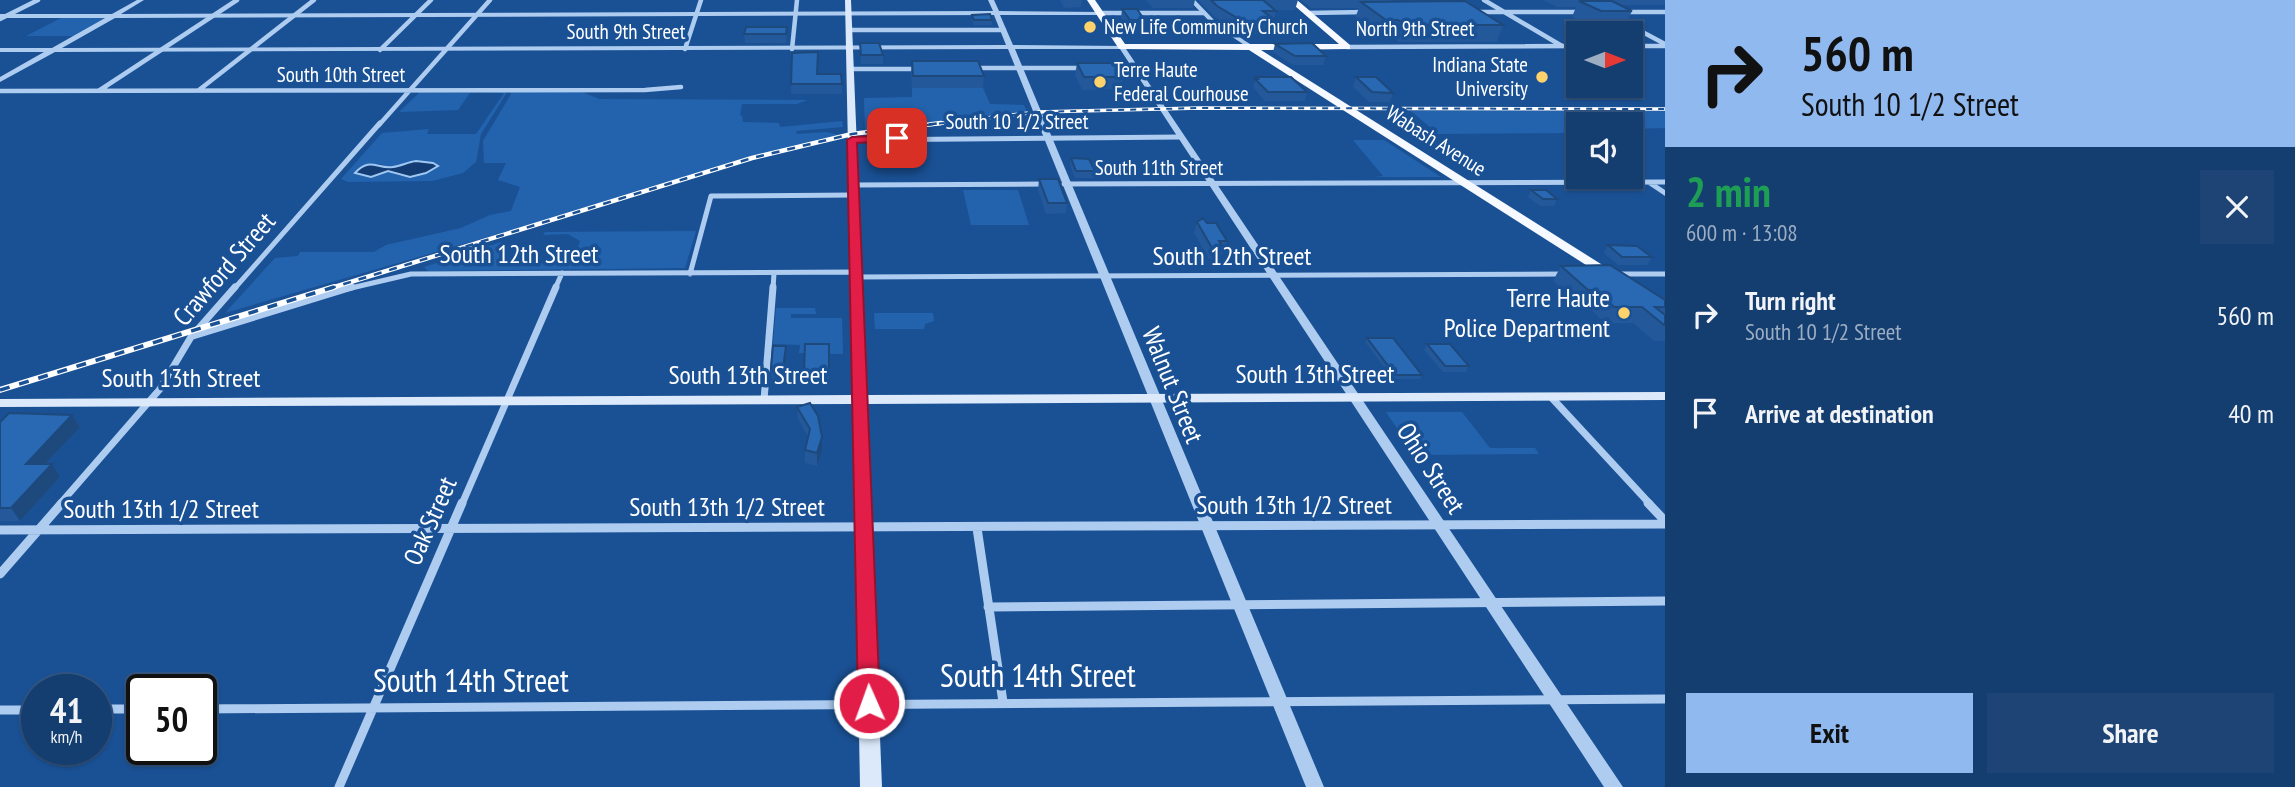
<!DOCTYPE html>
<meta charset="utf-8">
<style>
:root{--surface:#143d70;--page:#1d4475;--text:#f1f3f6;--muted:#9daec3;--line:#335683;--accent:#90b9f0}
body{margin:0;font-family:"PT Sans Narrow",sans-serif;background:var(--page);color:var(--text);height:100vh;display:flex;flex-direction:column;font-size:26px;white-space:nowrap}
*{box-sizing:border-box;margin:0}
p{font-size:23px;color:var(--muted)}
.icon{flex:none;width:38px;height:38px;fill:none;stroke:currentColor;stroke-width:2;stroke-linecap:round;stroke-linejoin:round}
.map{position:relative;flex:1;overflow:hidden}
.sheet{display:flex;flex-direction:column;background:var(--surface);width:630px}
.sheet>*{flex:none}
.hud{background:#90b9f0;color:#111;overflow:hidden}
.needle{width:46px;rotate:90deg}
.buttons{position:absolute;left:1566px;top:21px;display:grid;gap:14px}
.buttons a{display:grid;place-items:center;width:77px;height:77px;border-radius:0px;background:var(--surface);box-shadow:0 2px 5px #0004,0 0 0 2px var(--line);font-size:35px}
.speed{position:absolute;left:21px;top:674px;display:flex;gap:14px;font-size:35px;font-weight:700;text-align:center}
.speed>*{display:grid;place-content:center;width:91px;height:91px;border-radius:50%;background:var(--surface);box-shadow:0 2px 5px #0004,0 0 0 2px var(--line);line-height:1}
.speed small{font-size:18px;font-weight:400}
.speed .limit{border:4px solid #111;border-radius:10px;background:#fff;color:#111}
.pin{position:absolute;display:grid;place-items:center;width:60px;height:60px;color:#fff;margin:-30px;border-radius:14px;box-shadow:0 4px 10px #0006}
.me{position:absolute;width:77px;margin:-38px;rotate:358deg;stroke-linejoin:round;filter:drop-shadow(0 0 5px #0008)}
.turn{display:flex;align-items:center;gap:24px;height:147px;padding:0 21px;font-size:32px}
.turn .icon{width:91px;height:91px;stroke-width:2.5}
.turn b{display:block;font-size:49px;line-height:60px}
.round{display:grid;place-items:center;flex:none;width:74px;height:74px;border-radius:0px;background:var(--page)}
.overview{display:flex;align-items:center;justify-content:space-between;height:119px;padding:0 21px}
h1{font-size:42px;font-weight:800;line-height:52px;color:#1e9e55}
.cta{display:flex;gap:14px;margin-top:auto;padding:14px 21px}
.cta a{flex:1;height:80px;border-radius:0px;background:var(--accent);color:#111;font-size:28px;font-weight:800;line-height:80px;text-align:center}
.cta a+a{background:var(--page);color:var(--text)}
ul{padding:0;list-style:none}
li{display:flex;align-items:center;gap:21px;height:98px;padding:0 21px}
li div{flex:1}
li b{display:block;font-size:26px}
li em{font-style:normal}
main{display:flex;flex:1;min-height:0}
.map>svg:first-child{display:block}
.green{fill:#2363ae;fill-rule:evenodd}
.water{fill:#123c73;stroke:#a0c7f2;stroke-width:2}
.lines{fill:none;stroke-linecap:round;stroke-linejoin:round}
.minor-far3{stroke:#adccf0;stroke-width:4.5}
.minor-far2{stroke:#adccf0;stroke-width:5}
.minor-far1{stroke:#adccf0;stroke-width:7}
.minor{stroke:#adccf0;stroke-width:9}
.tertiary{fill:#adccf0;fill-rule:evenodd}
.secondary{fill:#dbe9fb;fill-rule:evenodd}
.primary{fill:#f6f9ff;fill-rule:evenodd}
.rail-far2-casing{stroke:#fff;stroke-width:3.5}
.rail-far1-casing{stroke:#fff;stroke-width:4.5}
.rail-casing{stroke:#fff;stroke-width:6}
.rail-far2{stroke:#1a5195;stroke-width:2;stroke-dasharray:6;stroke-linecap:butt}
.rail-far1{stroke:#1a5195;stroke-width:2.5;stroke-dasharray:8;stroke-linecap:butt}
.rail{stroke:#1a5195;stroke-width:3.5;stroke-dasharray:10;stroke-linecap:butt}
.wall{fill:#23599a}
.shaded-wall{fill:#1d497d}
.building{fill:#2968b3;stroke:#1d497d;stroke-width:2}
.route{fill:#e11d48;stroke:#92132f;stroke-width:2}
.poi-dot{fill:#ffd36c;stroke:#1a5195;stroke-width:2.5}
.labels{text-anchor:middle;stroke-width:7;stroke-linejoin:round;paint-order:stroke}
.far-poi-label{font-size:21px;fill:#fff;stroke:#1a5195;text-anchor:start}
.far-street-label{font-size:21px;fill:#fff;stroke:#1a5195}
.street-label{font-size:26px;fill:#fff;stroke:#1a5195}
.poi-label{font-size:26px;fill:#fff;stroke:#1a5195;text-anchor:end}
.near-street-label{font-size:32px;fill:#fff;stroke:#1a5195}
</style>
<main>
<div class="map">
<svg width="1665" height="787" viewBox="0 0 1665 787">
<rect width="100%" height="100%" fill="#1a5195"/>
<path class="green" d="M108,16L73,36H26L63,17Z
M968,86L983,88L990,104L1024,105L1027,112L865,131L864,98L912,97V88Z
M508,91H580L599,99L807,100L797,104H742L740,115L742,116L743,122L779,123L780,127L842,121L843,127L796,131L797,134L826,132L840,135L225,313L275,258L298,256L300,252H374L386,245L461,228L490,215L511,211L520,187L498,180L506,163H484L483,141L511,94Z
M420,92L470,93L458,110L399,112Z
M483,92H506V94L481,134L476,162L463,173L432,181L348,182L341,179L382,133L429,129L427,134H476L504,93ZM416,161L437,164L436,168C425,173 414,178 402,176C392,175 390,169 380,175L367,165L380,164L392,168Z
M1411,111H1665V128L1631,129V124H1578V130L1572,133L1438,134Z
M1353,140H1384L1441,177H1374L1383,176Z
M963,190H1018L1029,225H971Z
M696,231L685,268L428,271L424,267L501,242L507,245L498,263H567L574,259L580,241L568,234L543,235L545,232Z
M776,308H815L816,314H791V318H842L843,354L799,353L800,345L773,344Z
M874,313H933L934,321L925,324L924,329H875Z
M1386,412H1462L1490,448H1535L1539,454L1415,455Z"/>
<path class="water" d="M416,161L433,163L438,166L426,173L410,177L388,171L371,177L355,173C370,156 378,170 393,167C401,166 408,162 416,161Z"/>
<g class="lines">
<path class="minor-far3" d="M1484,0L1562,46
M1477,12H1580
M1624,12H1665
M1100,13H1204
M1307,13L1367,12
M0,19L38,0
M1620,20L1665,44
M849,30H1004
M1631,46H1665
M1347,47L1578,46
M685,49L701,0
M792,49L797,0
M380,50L431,0
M972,68H1082
M1108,68H1136
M850,69H918
M100,90L237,0
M199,90L314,0
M0,91L645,90L681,87
M379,125L490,0"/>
<path class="minor-far2" d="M852,140L1181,137
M1650,183L1665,193
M1064,184L1665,182
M853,185L1045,184
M690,274L711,196L854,195
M1616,274H1665
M856,277L1565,274
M234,289L380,123
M347,289L411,274L856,272
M555,289L562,273
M773,289L774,273"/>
<path class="minor-far1" d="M193,336L352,287
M1551,397L1650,504
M764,400L773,287
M60,504L160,389L191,337L235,287
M462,504L556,287"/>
<path class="minor" d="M1648,503L1665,521
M977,528L1003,702
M0,530L1665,524
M0,574L62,503
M988,607L1665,601
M96,709H142
M201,709L1665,699
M0,710H37
M339,787L462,503"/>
<path class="tertiary" d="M137,0H144L121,14L993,11L988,0H994L999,11L1102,12L1100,15H1000L1013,45L1124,46L1623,787H1604L1120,49H1015L1324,787H1306L1008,49L55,52L0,82V77L44,52H0V48H52L105,18H0V14H112ZM994,15L1006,45L62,48L115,18Z
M1189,0H1195L1215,21L1253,46V48H1249L1211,23Z"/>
<path class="secondary" d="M845,0H851L867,395L1665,392V400L867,404L882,787H860L853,404L0,407V399L853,395Z"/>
<path class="primary" d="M1087,0H1095L1125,44H1339L1288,0H1297L1350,45V49L1261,50L1620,276L1618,279H1608L1249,50L1119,49Z"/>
<defs>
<path id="rail-far2" d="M927,125L1038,112L1199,108L1665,109"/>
<path id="rail-far1" d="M328,289L752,158L852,134L941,123"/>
<path id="rail" d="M0,390L334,287"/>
</defs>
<use href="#rail-far2" class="rail-far2-casing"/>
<use href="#rail-far1" class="rail-far1-casing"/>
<use href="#rail" class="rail-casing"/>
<use href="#rail-far2" class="rail-far2"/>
<use href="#rail-far1" class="rail-far1"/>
<use href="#rail" class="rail"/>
</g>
<path class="wall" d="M1060,0H1082L1081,7L1064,8Z
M1146,0H1195L1193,8H1153Z
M1198,0H1298L1295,10H1275L1276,11L1274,19L1278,23L1275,34H1243L1215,17Z
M1301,0H1391V2L1503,25L1497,42H1399L1392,37H1380L1355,18L1359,8H1311Z
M1543,0H1590V1H1600L1598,0H1665V5H1620L1632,11L1624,28H1594L1572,17L1576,7H1557Z
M1122,9L1143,18L1141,28L1128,29L1121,18Z
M972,15L992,20V25H974L972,20Z
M787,27L786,43H745L744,34Z
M860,43L883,55V64H861Z
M1275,44L1326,56L1323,65H1293L1273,52Z
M792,53L817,74H841L842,94H791Z
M912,61L984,76L983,88H912L911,74Z
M1077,63L1123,77L1121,89L1082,90L1075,75Z
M1256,77L1307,92L1305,101H1265L1253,87Z
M1356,77L1393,93L1390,102H1369L1353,87Z
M1071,158L1095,171L1094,178H1075L1070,165Z
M1039,179L1067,203L1066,213L1046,214L1038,190Z
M1531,190L1557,199L1554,206H1540L1528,197Z
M1197,222L1207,223L1227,241L1224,253H1222L1220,259H1209L1194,233Z
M1608,245L1652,257L1647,265H1618L1604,253Z
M1561,266L1665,300V341H1654L1633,323H1605L1587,306H1580L1553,281Z
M1367,338L1422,375L1420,379H1393L1365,342Z
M829,344V383H805L804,371Z
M1427,344L1469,366L1466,372H1443L1424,350Z
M786,346V357L784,380H772L771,369Z
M797,407L822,437V450L817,466L805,463V450L808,437L798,419Z
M72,415L80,427L46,464H52L60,477L20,521H0V422Z"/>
<path class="shaded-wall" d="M786,346V357L784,380L783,369Z
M72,415L80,427L34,476L26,464Z
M822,437V450L817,466V453Z
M52,464L60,477L20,521L11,508Z"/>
<path class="building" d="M1211,0H1263L1276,11H1263L1278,23H1246L1217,6Z
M1465,1L1503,25H1405L1398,20H1386L1361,2Z
M1579,1H1612L1632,11H1601Z
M1122,9H1137L1143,18H1141L1143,20H1130Z
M990,14L992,20H974L972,15Z
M746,27H787L786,34H744Z
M860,43H879L883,55H861Z
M1312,43L1326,56H1295L1275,44Z
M818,52L817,74H841L842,84H791L792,53Z
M912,61H978L984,76H913Z
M1077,63H1114L1123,77H1084Z
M1256,77H1291L1307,92H1268L1255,79H1258Z
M1356,77H1376L1393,93L1372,92Z
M1071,158L1089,159L1095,171H1076Z
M1039,179H1058L1067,203H1048Z
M1531,190H1546L1557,199H1543Z
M1203,218L1207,223H1216L1227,241H1219L1223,248H1212L1197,222Z
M1608,245L1637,246L1652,257H1622Z
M1610,265L1665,300V307H1655L1665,315V325H1664L1642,307H1614L1596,290H1588L1561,266Z
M1367,338H1393L1422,375H1395Z
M805,344H829V371H804Z
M1427,344H1450L1469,366H1445Z
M773,346H786L783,369H771Z
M810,403L818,416L822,437L817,453L805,450L810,429L797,407Z
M9,413L72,415L26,464H52L11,508H0V422Z"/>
<path class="route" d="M897,135L902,138L901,140L857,143L880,703L877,710L869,712L861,710L858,703L847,140L852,137Z"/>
<g class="poi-dot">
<circle cx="1090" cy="27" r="7"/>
<circle cx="1542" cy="77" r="7"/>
<circle cx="1100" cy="82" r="7"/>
<circle cx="1624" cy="313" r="7"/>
</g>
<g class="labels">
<g class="far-poi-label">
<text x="1104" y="34">New Life Community Church</text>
<text x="1528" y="72" text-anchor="end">Indiana State<tspan x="1528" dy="24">University</tspan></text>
<text x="1114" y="77">Terre Haute<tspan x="1114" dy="24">Federal Courhouse</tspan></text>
</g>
<g class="far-street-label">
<text x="1415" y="36">North 9th Street</text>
<text x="626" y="39">South 9th Street</text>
<text x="341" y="82">South 10th Street</text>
<text x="1017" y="129">South 10 1/2 Street</text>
<text transform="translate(1436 141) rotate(32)" y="7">Wabash Avenue</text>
<text x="1159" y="175">South 11th Street</text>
</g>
<g class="street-label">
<text x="519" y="263">South 12th Street</text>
<text x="1232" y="265">South 12th Street</text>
<text transform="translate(224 269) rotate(-49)" y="9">Crawford Street</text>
<text x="1315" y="383">South 13th Street</text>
<text x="748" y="384">South 13th Street</text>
<text x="181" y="387">South 13th Street</text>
<text transform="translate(1173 385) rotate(68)" y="9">Walnut Street</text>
<text transform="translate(1431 468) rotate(57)" y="9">Ohio Street</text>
<text x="1294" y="514">South 13th 1/2 Street</text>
<text x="727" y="516">South 13th 1/2 Street</text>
<text x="161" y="518">South 13th 1/2 Street</text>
<text transform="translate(430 521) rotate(-66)" y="9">Oak Street</text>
</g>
<g class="poi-label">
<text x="1610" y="307">Terre Haute<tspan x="1610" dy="30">Police Department</tspan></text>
</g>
<g class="near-street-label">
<text x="1038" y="687">South 14th Street</text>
<text x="471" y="692">South 14th Street</text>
</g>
</g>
</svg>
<div class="buttons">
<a><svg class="needle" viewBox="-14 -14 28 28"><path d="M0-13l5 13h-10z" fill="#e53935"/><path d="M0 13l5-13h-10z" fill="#9daec3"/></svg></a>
<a><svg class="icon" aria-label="sound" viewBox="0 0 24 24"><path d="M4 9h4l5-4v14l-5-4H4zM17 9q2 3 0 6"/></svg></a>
</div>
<div class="speed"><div>41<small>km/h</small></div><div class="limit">50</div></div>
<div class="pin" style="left:897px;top:138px;background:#d93025"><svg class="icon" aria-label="arrive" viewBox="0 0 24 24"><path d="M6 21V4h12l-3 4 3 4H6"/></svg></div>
<svg class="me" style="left:869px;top:703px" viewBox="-20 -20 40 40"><circle r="17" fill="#e11d48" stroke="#fff" stroke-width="3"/><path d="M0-11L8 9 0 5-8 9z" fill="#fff"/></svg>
</div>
<section class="sheet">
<div class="hud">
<div class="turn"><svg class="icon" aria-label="right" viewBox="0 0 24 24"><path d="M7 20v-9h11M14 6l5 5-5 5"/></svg><div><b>560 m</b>South 10 1/2 Street</div></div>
</div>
<div class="overview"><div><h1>2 min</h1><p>600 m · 13:08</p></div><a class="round"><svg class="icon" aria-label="close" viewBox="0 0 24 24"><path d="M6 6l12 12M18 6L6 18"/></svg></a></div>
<ul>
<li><svg class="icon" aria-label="right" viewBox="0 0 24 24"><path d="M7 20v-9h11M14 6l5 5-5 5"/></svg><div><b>Turn right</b><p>South 10 1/2 Street</p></div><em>560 m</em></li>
<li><svg class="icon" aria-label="arrive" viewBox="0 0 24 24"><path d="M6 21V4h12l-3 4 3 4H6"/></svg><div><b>Arrive at destination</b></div><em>40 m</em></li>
</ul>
<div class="cta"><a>Exit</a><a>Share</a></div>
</section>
</main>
